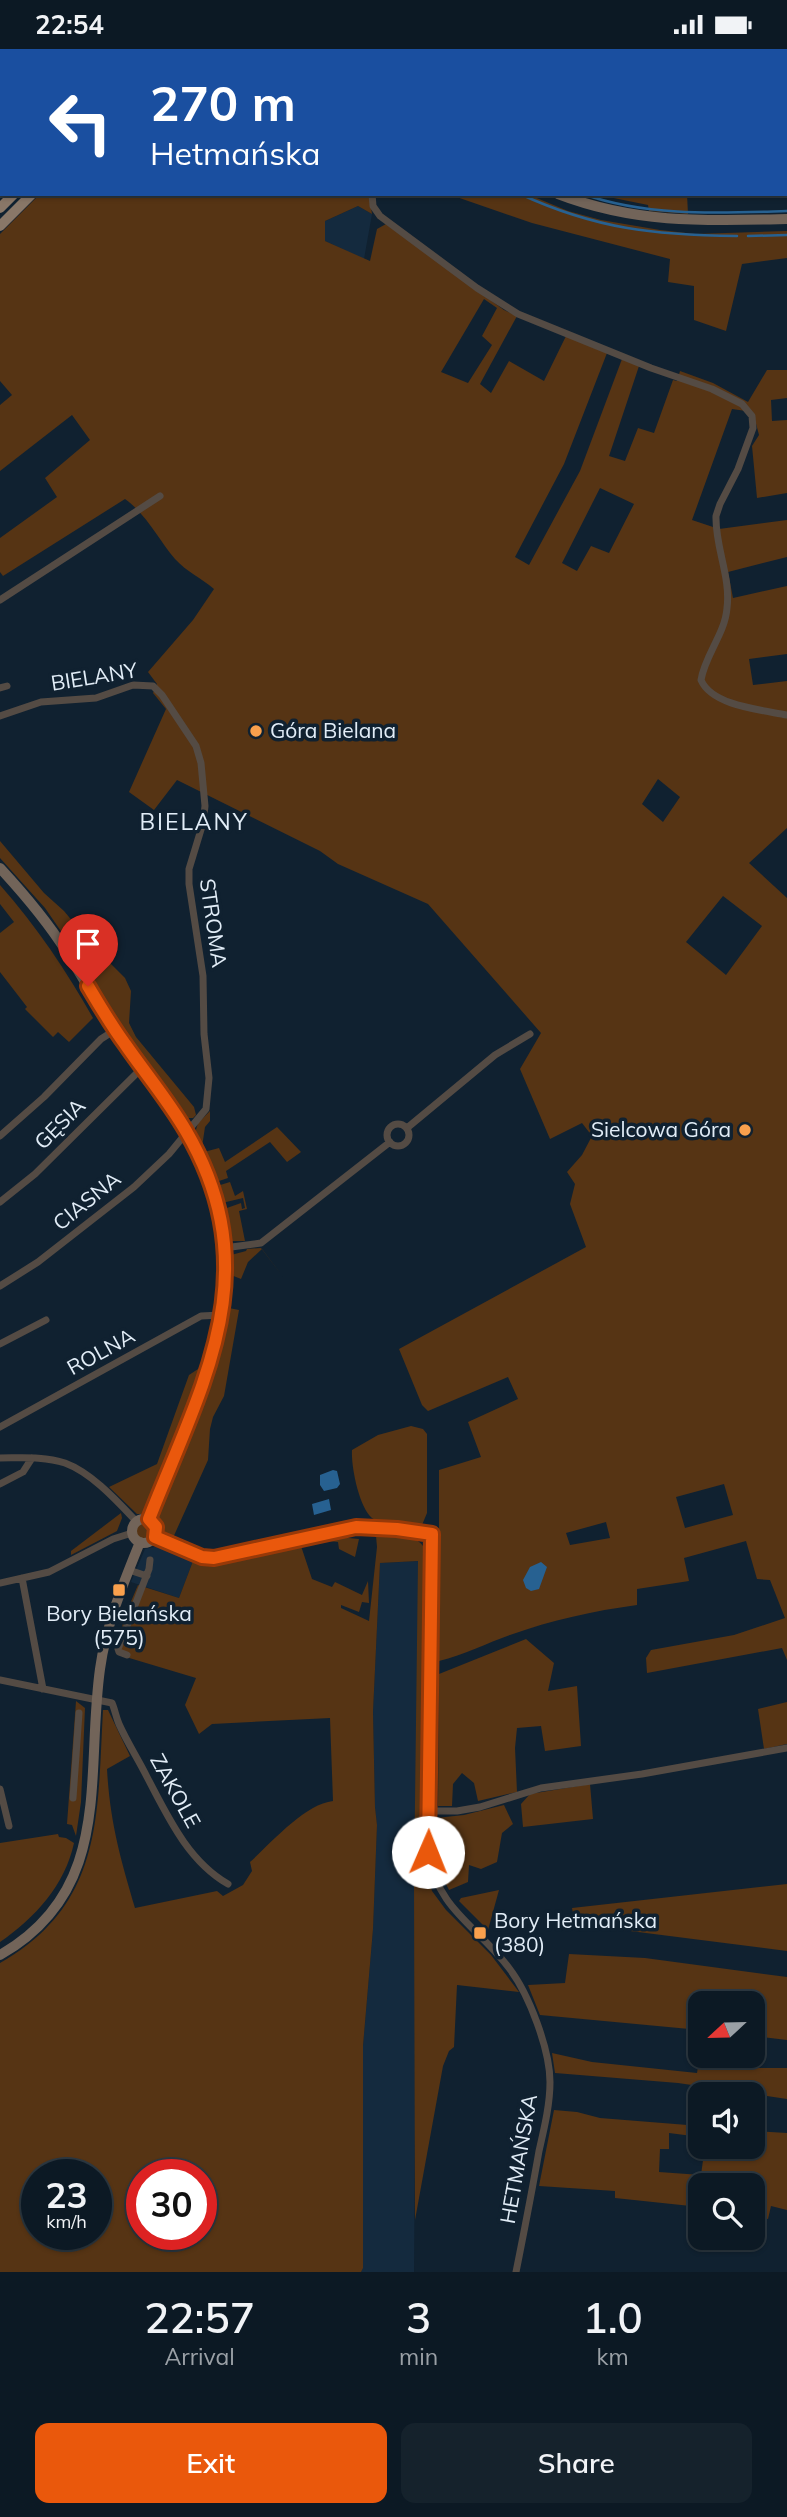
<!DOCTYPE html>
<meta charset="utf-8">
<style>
:root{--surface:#0c1924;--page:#15222c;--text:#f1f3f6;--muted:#9aa0a6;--line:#2c3841;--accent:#ea580c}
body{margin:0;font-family:Mulish,sans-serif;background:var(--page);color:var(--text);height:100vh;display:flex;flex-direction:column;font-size:26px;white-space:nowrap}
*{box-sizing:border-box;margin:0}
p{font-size:23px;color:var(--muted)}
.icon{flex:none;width:38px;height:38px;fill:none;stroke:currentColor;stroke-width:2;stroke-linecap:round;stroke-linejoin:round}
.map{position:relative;height:2223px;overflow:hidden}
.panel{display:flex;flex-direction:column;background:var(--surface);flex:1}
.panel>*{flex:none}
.banner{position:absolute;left:0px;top:0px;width:788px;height:147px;box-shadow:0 2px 5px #0004,0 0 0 2px var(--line);background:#1a4fa0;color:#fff;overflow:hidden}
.needle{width:46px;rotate:248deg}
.buttons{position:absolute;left:688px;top:1942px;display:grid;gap:14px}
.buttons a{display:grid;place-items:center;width:77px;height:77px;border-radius:14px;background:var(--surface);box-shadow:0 2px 5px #0004,0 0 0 2px var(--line);font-size:35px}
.speed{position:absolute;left:21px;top:2110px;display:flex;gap:14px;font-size:35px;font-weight:700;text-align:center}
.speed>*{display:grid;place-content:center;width:91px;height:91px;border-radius:50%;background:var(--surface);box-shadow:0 2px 5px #0004,0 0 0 2px var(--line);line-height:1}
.speed small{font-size:18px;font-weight:400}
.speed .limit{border:10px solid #d22;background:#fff;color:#111}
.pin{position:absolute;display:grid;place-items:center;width:60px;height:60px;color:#fff;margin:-72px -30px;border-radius:50% 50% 50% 0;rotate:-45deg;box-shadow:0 0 7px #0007}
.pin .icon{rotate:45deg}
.me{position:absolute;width:77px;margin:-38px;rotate:1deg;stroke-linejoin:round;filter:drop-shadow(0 0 5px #0008)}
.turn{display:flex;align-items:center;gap:24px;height:147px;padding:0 35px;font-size:32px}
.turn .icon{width:91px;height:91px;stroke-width:2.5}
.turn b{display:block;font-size:49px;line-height:60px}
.eta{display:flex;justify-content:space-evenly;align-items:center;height:119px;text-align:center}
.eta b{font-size:42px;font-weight:600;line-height:49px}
.button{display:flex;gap:14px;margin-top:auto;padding:14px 35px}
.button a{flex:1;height:80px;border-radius:14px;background:var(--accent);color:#fff;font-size:28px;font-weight:600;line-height:80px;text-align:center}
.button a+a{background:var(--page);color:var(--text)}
.status{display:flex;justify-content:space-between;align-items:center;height:49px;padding:0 35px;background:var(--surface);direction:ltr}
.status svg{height:19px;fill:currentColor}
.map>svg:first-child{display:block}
.built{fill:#142a3e}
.green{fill:#563414;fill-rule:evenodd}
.water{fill:#276191}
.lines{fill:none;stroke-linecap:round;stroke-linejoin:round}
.stream{stroke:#276191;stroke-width:2.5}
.street{stroke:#544b44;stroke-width:7}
.secondary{stroke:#726459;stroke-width:10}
.primary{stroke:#897768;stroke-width:10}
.route-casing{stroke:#983908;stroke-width:18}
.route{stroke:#ea580c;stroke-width:12}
.poi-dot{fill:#f9a04d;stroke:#102130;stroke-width:2.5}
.labels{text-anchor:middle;stroke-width:7;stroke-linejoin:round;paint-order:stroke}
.street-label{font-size:21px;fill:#e2edf7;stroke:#102130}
.poi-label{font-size:21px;fill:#e2edf7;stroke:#102130;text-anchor:start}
.neighbourhood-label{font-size:23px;letter-spacing:2px;fill:#e2edf7;stroke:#102130}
</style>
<div class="status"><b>22:54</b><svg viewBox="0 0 49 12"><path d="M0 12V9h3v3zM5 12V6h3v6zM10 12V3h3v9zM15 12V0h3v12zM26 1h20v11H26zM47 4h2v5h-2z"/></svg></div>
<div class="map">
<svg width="787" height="2223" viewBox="0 0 787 2223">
<rect width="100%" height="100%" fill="#102130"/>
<path class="built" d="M358,157L372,165L364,210L325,192V172Z
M158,1497L193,1512L179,1549L131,1533L145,1500Z
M419,1512L414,2223H361L363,2218V1997L373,1880L377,1776L375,1758L373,1663L380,1514Z"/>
<path class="green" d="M0,0H145L147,2H2L0,129Z
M382,0H724L729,2H384Z
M753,0H787V105L786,2Z
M40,145H369L372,165L358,157L325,172V192L370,212L377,180L386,175L504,261L517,267L480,335L491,344L509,312L544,332L566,287L607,304L564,415L515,508L529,516L580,422L622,310L639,317L609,407L625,412L638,379L654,384L673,331L677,332L680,322L713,334L748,353L767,321H787V349L771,351L772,372L787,371V444L757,449L752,397L759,386L753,363L732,360L692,471L719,480L787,471V508L728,523L733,549L787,537V605L749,610L753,636L787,632V779L749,814L787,849V1611L782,1599L647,1624L646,1609L651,1601L734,1586L785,1569L770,1531L757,1530L746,1492L684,1509L689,1532L637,1540V1556C593,1562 552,1571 510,1586C487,1594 464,1606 439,1612V1421L481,1408L468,1373L518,1350L508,1328L428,1362L422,1356L399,1300L586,1198L570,1155L575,1135L567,1123L582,1106L592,1087L582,1074L550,1090L520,1020L541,984L428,855L338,815L320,802L177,731L154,761L129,743L166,660L153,644L157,635L148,623L193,571L214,540C201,529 187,523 175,510C158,490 147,466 125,450L3,527L0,523V489L57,448L45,429L90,391L72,366L0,422V356L12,346L0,332V185ZM484,250L497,259L482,287L492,296L468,334L441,323ZM600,439L634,455L609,504L591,497L577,522L562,514ZM658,730L680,748L663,773L642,755ZM723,847L762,877L726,926L686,893ZM724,1435L733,1466L685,1479L676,1448ZM606,1473L610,1489L570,1496L566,1484Z
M448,145H527L568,162L601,171L660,181L695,185L787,182V209L742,215L726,282L694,271V237L668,233L670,210L532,174Z
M594,145H687L688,165L649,162L648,156Z
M0,792L44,844L64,862L94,898L125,929L131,942L129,974L136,988L194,1058L196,1066L193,1069H186L121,979L65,888L45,859L0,809Z
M0,836C37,878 66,921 93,969L69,993L58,983L53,988L25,960L27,958L0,923V884L14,873L0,855Z
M210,1062V1072L205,1078L202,1098L195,1084L198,1074Z
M277,1078L301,1103L287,1113L270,1093L226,1122L228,1129L216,1133L204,1103L219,1099L225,1113Z
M230,1133L235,1147L243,1142L247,1160L239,1162L245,1192H231L229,1189L224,1160L241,1154L242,1160L245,1159L243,1149L222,1154L217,1137Z
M261,1199L283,1228L262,1200L248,1213L241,1230L231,1226V1206L246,1202L247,1200Z
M229,1259L239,1261L224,1347L213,1368L210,1380L208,1411L172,1491L163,1483L158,1468L221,1298Z
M198,1320L204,1321L151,1455L145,1465H137L109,1438L157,1415L189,1326Z
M411,1377L423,1380L427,1385V1464L422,1476C410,1475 381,1476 372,1469C359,1458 351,1418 352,1401L378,1386Z
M121,1464L122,1469L117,1482L71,1506V1502Z
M136 1482a8 8 0 1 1 16 0a8 8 0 1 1-16 0Z
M382,1485C401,1487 419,1484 427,1504L425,1820L432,1842L446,1861L491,1906L519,1943L457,1936L454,1998L449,2002L443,2017L415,2171L414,1833L418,1512L380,1514L373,1663L375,1758L377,1776L373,1880L363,1997V2219L361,2223H0V1914C104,1855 97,1766 103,1661H108L130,1707L107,1720C110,1773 120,1808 135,1859L217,1842L223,1847L243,1836L252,1822L250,1813C271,1794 305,1755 333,1752L330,1669L212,1675L199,1685L185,1656L196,1629L116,1605L124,1569L138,1536L179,1549L193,1512L213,1516L300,1494L312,1530L332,1538L335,1533L362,1546L368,1532L369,1554L362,1553L359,1563L341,1556V1559L369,1572L377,1498L376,1487ZM37,2126H96V2186H37ZM142,2126H201V2186H142Z
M338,1488L359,1490L355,1508L339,1500L338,1493L329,1492L328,1491Z
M526,1590L554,1614L548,1642L577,1637L581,1697L545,1702L541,1677L517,1679L515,1699L517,1743L478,1752L474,1734L462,1724L453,1735L452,1757H438L439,1625Z
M76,1652L85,1659L81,1753L76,1787L72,1776L67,1775Z
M787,1653V1695L764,1700L758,1660Z
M590,1735L593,1770L523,1778L521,1755L530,1745Z
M504,1756L513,1775L502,1784L497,1813L481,1820L469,1816L468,1833L449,1841C436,1815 436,1798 436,1769L464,1766Z
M58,1785L59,1788L66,1789L74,1794C65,1836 35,1869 0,1893V1794Z
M787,1835V1902L575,1875L572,1859Z
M499,1841L488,1881L459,1852L461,1849Z
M569,1905L645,1909L787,1928V1991L753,1987L752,1955H700V1981L540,1966L528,1936L565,1934Z
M552,2004L592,2013L697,2024L699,2012L759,2019H787V2050L678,2034L555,2024Z
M554,2061L577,2063L600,2069L700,2077V2088L669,2084V2100H660L659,2123L701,2126L704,2104L738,2109L740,2098H752L753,2082L787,2084V2161L771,2157L768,2170L753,2167L752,2137H700V2158L615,2149V2142L539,2137Z"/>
<path class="water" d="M333,1421L337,1422L340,1435L337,1439L324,1442L320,1436V1426Z
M329,1450L331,1461L314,1466L312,1455Z
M541,1513L547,1518L539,1540L531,1542L526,1539L523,1531L530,1518Z"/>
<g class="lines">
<path class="stream" d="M520,145C596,180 654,186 737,187
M583,145C648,168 719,164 787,162
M748,187L787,186"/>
<path class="street" d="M87,0L89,2
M372,145L373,157L380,167L477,239L518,265L651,319L712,340L742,355L752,367L753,379L738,420L720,455L716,467C715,498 731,528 727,559C725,585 705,606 701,631C712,657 762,661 787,666
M0,551L160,447
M0,639L7,637
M0,667L41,653L96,649L133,636L153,637L162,646L196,697L201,714L205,757L203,774L189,820V835L203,927L204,985L209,1029L206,1060L169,1105L134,1138L38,1213L0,1237
M387 1086a11 11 0 1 1 22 0a11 11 0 1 1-22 0Z
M407,1079L495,1006L530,985
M0,1087L44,1048L101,990L115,981
M0,1153L35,1125L142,1019
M224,1199L261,1194L390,1093
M0,1295L46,1271
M0,1378L201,1267L221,1266
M0,1409C21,1409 44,1407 65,1414C92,1424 117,1452 136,1472
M0,1435L23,1423L32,1409
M155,1488L202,1508L214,1509L356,1478L397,1480L432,1485L428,1803C438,1862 477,1876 509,1919C529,1945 550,2001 550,2033C550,2056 544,2080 539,2102C532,2142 524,2183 516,2223
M129,1521L147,1527
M22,1529L43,1640
M0,1534L49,1523L113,1490L132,1484
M127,1606L119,1603L118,1600L149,1520L150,1511
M0,1631L112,1654C115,1661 116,1668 119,1675C127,1693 138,1710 147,1728C168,1768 188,1812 228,1835
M0,1740L9,1777
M73,1749L79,1664
M429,1762H457L480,1758L541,1739L642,1725L787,1699"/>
<path class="secondary" d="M361,0L362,2
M374,0L375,2
M558,145C636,175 706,172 787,170
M0,819C24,845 47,872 66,902C84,930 100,960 119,987C145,1025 175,1060 196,1101C263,1232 197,1348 149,1470
M132 1482a12 12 0 1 1 24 0a12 12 0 1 1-24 0Z
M0,1906C114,1841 85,1728 100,1620C106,1576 123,1535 140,1493"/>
<path class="primary" d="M194,2L196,0
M220,2L222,0
M0,159L14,145
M0,177L32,145"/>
</g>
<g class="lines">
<defs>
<path id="route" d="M88,937C100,957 111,976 125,995C145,1024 168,1051 186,1082C269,1224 202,1335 149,1470L156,1478L155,1488L202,1508L214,1509L356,1478L397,1480L432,1485L428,1803"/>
</defs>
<use href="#route" class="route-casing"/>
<use href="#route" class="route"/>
</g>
<g class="poi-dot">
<circle cx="256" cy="682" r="7"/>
<circle cx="745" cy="1081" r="7"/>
<rect x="112" y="1534" width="14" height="14" rx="3.5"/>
<rect x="473" y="1877" width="14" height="14" rx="3.5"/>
</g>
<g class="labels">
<g class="street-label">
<text transform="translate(94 628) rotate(-9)" y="7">BIELANY</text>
<text transform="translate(213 874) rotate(82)" y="7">STROMA</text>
<text transform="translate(60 1075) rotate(-45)" y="7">GĘSIA</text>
<text transform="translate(87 1152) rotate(-39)" y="7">CIASNA</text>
<text transform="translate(101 1303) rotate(-29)" y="7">ROLNA</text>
<text transform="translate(175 1742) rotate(61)" y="7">ZAKOLE</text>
<text transform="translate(519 2110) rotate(-80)" y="7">HETMAŃSKA</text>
</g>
<g class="poi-label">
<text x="270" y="689">Góra Bielana</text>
<text x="731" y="1088" text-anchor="end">Sielcowa Góra</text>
<text x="119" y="1572" text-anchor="middle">Bory Bielańska<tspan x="119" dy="24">(575)</tspan></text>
<text x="494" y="1879">Bory Hetmańska<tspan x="494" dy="24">(380)</tspan></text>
</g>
<g class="neighbourhood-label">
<text x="194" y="781">BIELANY</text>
</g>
</g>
</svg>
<div class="buttons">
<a><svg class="needle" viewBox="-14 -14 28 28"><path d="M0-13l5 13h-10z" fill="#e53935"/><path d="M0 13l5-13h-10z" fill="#9aa0a6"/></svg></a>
<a><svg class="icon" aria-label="sound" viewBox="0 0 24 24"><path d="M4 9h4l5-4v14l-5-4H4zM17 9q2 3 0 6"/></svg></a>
<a><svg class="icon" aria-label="search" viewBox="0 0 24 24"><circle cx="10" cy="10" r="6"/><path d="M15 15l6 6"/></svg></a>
</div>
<div class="speed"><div>23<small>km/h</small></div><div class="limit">30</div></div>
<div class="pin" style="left:88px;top:937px;background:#d93025"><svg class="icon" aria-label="arrive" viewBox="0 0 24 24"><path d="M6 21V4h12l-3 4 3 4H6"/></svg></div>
<svg class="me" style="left:428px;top:1803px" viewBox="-20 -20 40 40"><circle r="19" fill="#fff"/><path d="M0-13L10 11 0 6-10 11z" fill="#ea580c"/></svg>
<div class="banner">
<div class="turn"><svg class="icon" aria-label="left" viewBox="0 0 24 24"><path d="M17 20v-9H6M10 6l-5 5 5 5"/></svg><div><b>270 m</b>Hetmańska</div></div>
</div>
</div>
<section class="panel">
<div class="eta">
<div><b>22:57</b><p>Arrival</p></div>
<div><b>3</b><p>min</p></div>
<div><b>1.0</b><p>km</p></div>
</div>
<div class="button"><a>Exit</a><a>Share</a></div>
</section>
